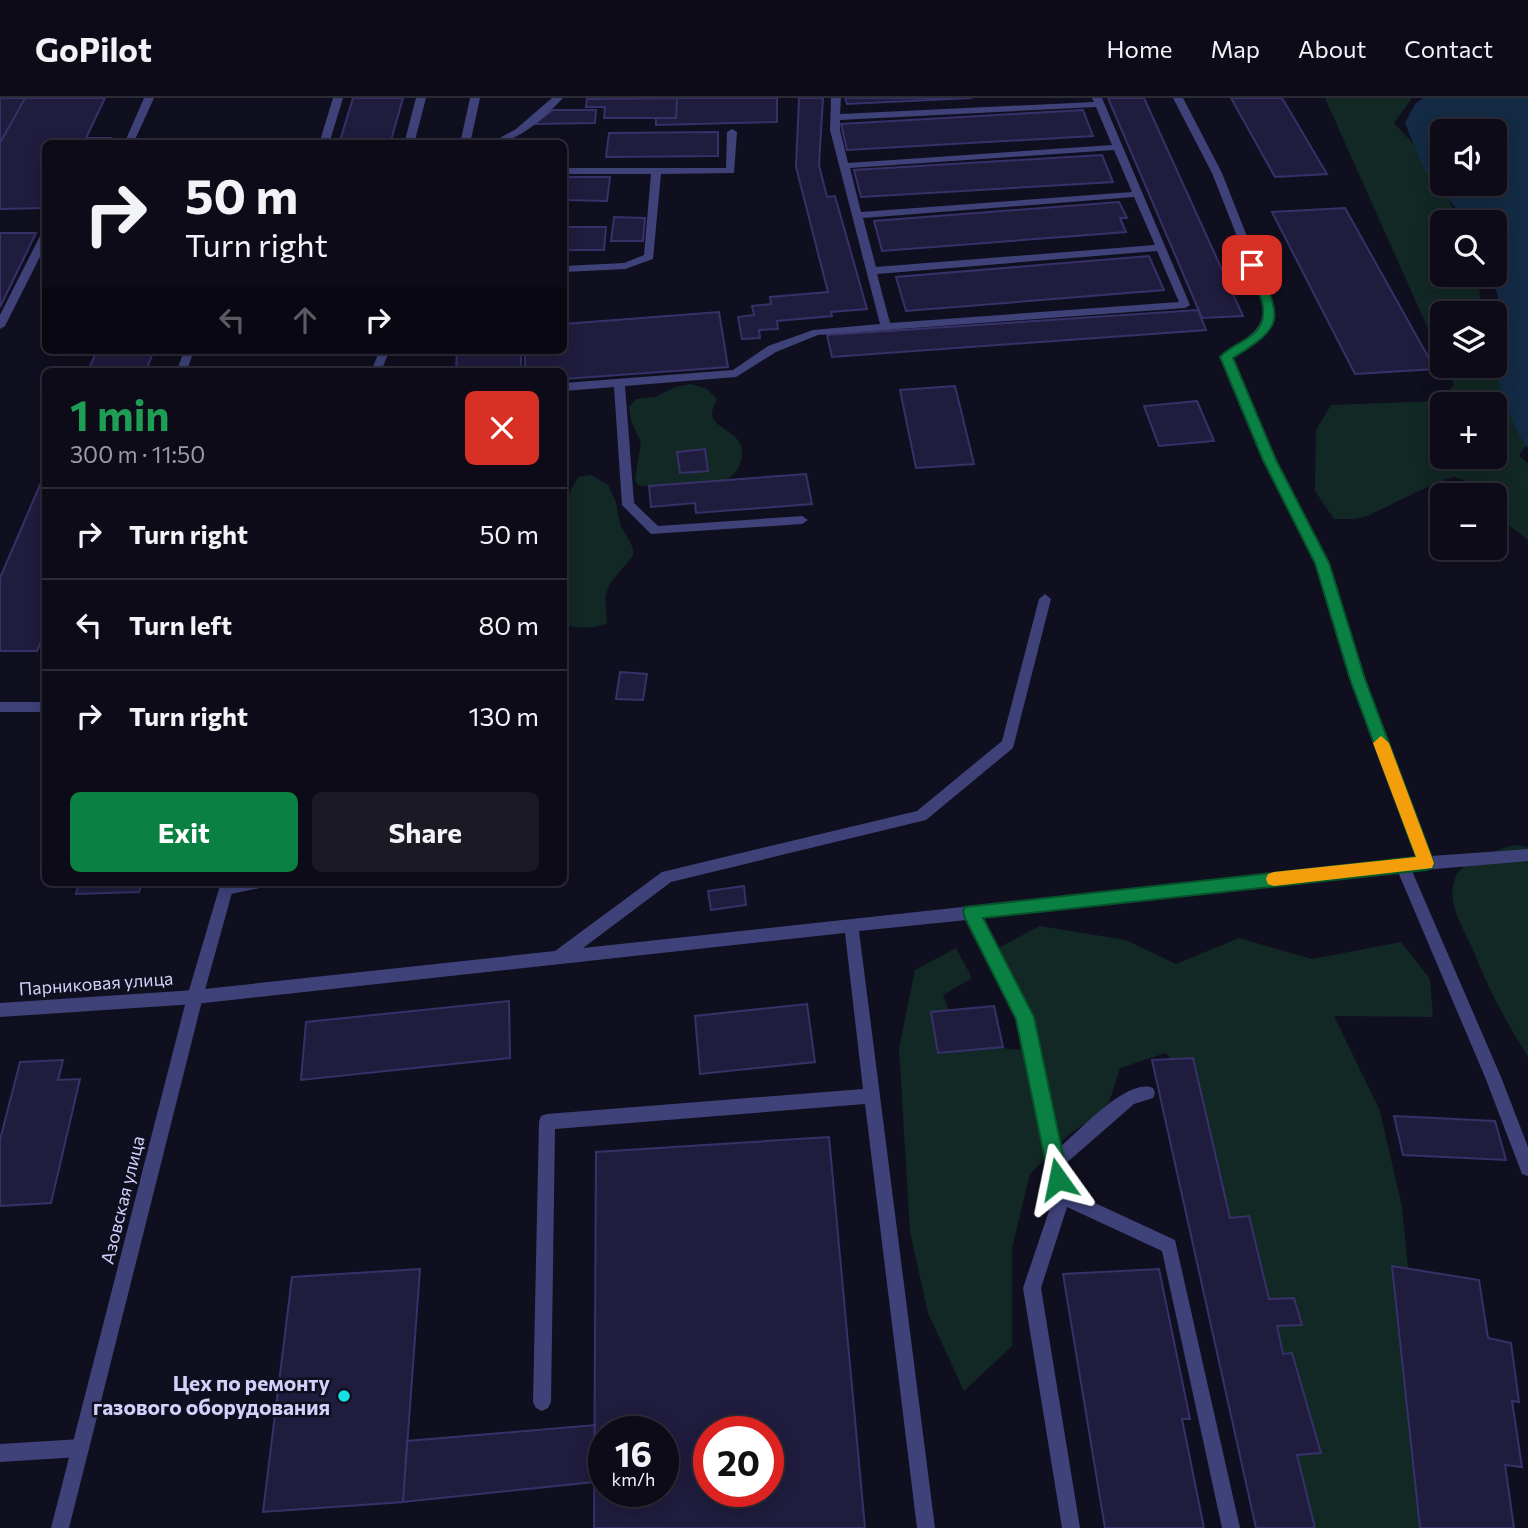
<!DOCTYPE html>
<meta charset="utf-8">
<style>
:root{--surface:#0c0b17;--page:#1a1924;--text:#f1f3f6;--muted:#9a9ba1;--line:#2c2b36;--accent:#0b8043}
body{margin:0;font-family:Commissioner,sans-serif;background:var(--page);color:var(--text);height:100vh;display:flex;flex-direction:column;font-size:26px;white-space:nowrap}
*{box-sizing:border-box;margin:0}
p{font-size:23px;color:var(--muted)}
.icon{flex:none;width:38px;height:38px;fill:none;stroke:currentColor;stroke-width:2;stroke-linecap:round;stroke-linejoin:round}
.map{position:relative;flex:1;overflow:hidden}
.panel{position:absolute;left:42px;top:270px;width:525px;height:518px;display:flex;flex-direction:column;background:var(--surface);border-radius:10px;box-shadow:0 4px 18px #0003,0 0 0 2px var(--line)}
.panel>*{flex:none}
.banner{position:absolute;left:42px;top:42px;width:525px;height:214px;border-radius:10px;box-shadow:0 4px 18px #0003,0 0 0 2px var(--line);background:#0c0b17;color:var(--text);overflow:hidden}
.fabs{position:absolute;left:1430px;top:21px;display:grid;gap:14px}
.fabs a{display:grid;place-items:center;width:77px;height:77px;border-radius:10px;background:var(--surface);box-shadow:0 4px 18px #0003,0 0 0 2px var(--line);font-size:35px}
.speed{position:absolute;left:588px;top:1318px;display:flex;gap:14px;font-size:35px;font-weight:700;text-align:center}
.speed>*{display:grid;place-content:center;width:91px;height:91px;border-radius:50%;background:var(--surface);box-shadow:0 4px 18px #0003,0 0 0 2px var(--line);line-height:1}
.speed small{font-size:18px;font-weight:400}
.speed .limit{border:10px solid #d22;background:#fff;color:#111}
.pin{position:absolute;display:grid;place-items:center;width:60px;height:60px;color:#fff;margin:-30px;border-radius:14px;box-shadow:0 4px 10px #0006}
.me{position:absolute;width:77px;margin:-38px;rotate:348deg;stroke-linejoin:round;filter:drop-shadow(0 0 5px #0008)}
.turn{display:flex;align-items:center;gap:24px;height:147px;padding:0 28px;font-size:32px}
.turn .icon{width:91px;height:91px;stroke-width:2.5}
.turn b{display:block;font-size:49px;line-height:60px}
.lanes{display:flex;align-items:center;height:66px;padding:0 28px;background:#0003;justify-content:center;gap:35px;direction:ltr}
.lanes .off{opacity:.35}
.round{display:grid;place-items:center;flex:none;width:74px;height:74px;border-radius:10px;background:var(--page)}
.headline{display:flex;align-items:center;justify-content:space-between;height:119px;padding:0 28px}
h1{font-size:42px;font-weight:700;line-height:52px;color:#1e9e55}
.cta{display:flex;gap:14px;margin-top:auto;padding:14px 28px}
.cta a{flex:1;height:80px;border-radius:10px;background:var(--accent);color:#fff;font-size:28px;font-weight:700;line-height:80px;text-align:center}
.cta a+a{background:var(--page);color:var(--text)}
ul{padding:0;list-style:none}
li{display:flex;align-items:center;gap:21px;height:91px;padding:0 28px;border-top:2px solid var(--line)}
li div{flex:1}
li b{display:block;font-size:26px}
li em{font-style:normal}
header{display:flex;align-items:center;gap:42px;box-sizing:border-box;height:98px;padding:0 35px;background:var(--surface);border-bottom:2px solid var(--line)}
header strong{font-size:33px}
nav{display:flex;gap:38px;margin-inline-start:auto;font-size:24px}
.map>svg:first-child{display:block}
.green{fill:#122825;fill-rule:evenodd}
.water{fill:#132b44;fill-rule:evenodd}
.building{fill:#201c3e;stroke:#363168;stroke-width:2;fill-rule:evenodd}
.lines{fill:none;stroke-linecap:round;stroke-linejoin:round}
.lane{fill:#3e4279;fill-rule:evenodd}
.street{fill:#3e4279;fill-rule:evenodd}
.route{fill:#0b8043;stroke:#07532c;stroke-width:2}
.slow{fill:#f59e0b}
.poi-dot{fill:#16e1e2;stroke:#100f1f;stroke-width:2.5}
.labels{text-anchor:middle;stroke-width:5;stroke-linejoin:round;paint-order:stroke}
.street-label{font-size:18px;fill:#d1d1fb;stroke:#100f1f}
.near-poi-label{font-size:21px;font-weight:bold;fill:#d1d1fb;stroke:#100f1f;text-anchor:end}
</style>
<header>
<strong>GoPilot</strong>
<nav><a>Home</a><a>Map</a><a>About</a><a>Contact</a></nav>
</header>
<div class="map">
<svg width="1528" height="1430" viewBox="0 0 1528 1430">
<rect width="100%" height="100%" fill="#100f1f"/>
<path class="green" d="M1325,0H1412L1394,25L1436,70L1458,124H1442V177H1477L1483,215H1442V262Z
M1495,265L1528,291V345L1519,357L1528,366V442L1495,417L1494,397H1482C1474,390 1466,381 1455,379C1445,378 1382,412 1367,418C1357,422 1345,421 1334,421L1315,393L1316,332L1331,307L1439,303L1454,287L1445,268H1494ZM1442,306H1494V359H1442Z
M691,286L707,291L717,301C715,306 712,311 712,316C713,332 745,333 742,358C741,366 736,376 729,380C719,386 649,391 638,387L635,382L641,344L631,323L629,309L636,301L655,299L675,289Z
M591,377L608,387L616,404L620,426L633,450V458L611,484L605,498L607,525C595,531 577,530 564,527V405L578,379Z
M1516,747L1528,749V959C1507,925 1488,891 1474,854C1465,832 1444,804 1456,778C1462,764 1502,749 1516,747Z
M1040,828L1126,842L1176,866L1239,840L1312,861L1401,844L1430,881L1433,919L1334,918L1380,1013L1402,1109L1434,1430H1298L1192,988L1166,955L1120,970L1107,1011L1069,1036L1030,1076L1012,1150V1248L964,1293L928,1215L910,1134L899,950L915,872L956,850L972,880L943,897L962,946L1021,952L1010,895L996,851Z"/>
<path class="water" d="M1423,0H1528V350L1519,337L1507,310L1496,275L1504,222L1492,177H1494V124H1467L1424,71L1405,25L1415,6ZM1442,33H1494V86H1442Z"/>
<path class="building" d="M0,0H25L0,45Z
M25,0H105L86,40H111L108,46H46V110L0,111V45Z
M353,0H403L390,46H339Z
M677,0H777V24L656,27V20H676Z
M677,0L676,20H604L605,9H586L587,1Z
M799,0H823L819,67L827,99L835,98L867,211L831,214L832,218L777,223L778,231L759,232L760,240L742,241L738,219L754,217L752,208L771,206L770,199L828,194L796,69Z
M845,0H972L847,6Z
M1108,0H1144L1243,218L1202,220Z
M1231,0H1282L1327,76L1275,79Z
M553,12H596L595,25L534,26Z
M1083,12L1093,38L847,52L841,26Z
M718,34V58L606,59L609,35Z
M1102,57L1113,84L861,99L854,72Z
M564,79H610L607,103L564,102Z
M1119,104L1127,120H1120L1126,134L882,153L874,123Z
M1345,110L1435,271L1355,276L1272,114Z
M614,119L645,120L643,143H611Z
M564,129H606L604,152H564Z
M0,135H36L0,209Z
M1149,158L1164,192L906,213L896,179Z
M1198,212L1206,232L832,259L827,237Z
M719,214L728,269L564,281V273H525V252H564V226Z
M97,252H154L146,273H88Z
M457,252H521V273H456Z
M955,288L974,366L916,370L900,292Z
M1197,303L1214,343L1159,348L1144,308Z
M705,351L708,373L680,375L677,354Z
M46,373V532L37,553H0V480Z
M806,376L812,406L696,415L695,405L651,409L649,388Z
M1468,390L1472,397H1452L1448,391Z
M620,574L647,576L643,602L616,601Z
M79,784H142L139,794L76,796Z
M744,788L746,807L711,812L708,793Z
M509,903L510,960L301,982L306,924Z
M807,906L815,964L700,976L695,918Z
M994,908L1003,949L938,955L931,914Z
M1193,960L1230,1120L1249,1118L1269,1201L1294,1200L1302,1227L1277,1228L1283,1256L1292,1255L1321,1355L1297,1357L1315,1430H1256L1152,962Z
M63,962L58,982L80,981L51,1105L0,1108V1042L20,964Z
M1394,1018L1495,1023L1506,1062L1403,1057Z
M829,1039L865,1430H594L596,1054ZM604,1334H663V1393H604ZM709,1334H768V1393H709Z
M1392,1168L1479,1182L1488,1240L1511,1245L1519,1304L1512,1303L1522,1369L1505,1367L1514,1430H1420Z
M420,1171L403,1404L263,1414L292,1179Z
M1159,1171L1190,1321H1182L1204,1430H1105L1063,1176Z
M595,1327L594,1384L403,1404L407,1343Z"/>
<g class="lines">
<path class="lane" d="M144,0H154L133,46H124Z
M333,0H343L329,46H319Z
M416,0H426L414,46H404Z
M552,0H563C544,20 517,46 489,46L516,31Z
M831,0H841L840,16L1094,4L1092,0H1102L1190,207L1185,210L818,237L776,254L736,279L625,288L634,405L658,428L802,418L808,422L802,426L651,436L622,407L614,289L564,293V285L733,272L768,248L813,232L880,226L830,32ZM1096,9L1112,47L848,65L840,32V22ZM1114,52L1132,94L861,114L850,70ZM1134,99L1155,147L876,169L863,120ZM1157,153L1179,204L890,225L877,176Z
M1173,0H1183L1222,75L1274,207C1274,235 1253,245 1233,260L1276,362L1328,465L1364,581L1431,758L1528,751V763L1412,773L1501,979L1528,1049V1078L1522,1076L1485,979L1398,774L982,820L1033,919L1060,1049C1079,1033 1128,979 1153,990L1155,995L1153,1000L1134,1006L1064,1067L1069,1093L1175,1142L1240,1430H1222L1162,1153L1067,1109L1041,1190L1080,1430H1062L1023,1190L1054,1098L1018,920L967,822L859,833L935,1430H917L865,1006L555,1031L551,1304L548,1310L542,1313L536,1310L533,1304L539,1024L541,1018L547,1016L863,991L845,835L195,906L0,919V905L195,892L555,853L662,774L917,713L1002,643L1039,501L1045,496L1051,501L1013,650L926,722L671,784L583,850L1417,760L1350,581L1316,465L1264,362L1222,259C1240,239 1263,239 1264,207L1212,75Z
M732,31L737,34L734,75L661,76L653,161L625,171L564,174V168L624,165L644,157L651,76H564V70H726L727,34Z
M46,133V147L5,228L0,231V217L41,136Z
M184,252H194L187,273H177Z
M0,604H46V614H0Z
M229,784H267L265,789L260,790L226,797L221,796L219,791L221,786Z
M80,1341L86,1344L89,1350L86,1356L80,1359L0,1364V1346Z"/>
<path class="street" d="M470,0H480L470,46H460Z
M380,252H390L381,273H371Z
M221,784H235L203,899L69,1430H51L187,899Z"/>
</g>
<path class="route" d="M1252,164L1258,167C1281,222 1286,227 1233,260L1276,362L1329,465L1365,581L1434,765L1432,770L1426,772L983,820L1034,919L1068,1081L1065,1088L1058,1091L1052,1088L1049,1081L1016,921L965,820L963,814L965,809L1416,759L1350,581L1315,465L1263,362L1220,259C1229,249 1242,245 1252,237C1276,218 1256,189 1246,167Z"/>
<path class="slow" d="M1381,638L1389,645L1434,765L1432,770L1274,788L1268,786L1266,781L1268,776L1274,774L1416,759L1373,645Z"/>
<circle class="poi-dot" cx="344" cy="1298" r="7"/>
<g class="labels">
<g class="street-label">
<text transform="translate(96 886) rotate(-4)" y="6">Парниковая улица</text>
<text transform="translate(123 1102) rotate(-76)" y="6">Азовская улица</text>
</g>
<g class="near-poi-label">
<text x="330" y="1293">Цех по ремонту<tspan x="330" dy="24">газового оборудования</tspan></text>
</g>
</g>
</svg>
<div class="fabs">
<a><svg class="icon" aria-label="sound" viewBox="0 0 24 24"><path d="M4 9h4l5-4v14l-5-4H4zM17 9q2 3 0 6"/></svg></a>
<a><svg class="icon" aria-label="search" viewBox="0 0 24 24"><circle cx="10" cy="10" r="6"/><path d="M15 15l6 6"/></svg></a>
<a><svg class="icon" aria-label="layers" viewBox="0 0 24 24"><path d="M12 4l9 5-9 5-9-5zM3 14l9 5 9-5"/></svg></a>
<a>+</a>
<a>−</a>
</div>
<div class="speed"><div>16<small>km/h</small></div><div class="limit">20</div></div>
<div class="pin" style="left:1252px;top:167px;background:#d93025"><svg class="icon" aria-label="arrive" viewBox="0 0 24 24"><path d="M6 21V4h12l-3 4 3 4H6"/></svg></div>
<svg class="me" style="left:1058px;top:1081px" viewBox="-20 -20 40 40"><path d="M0-17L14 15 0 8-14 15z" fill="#0b8043" stroke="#fff" stroke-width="4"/></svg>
<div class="banner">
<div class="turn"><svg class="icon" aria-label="right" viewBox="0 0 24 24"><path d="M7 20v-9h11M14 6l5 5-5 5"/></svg><div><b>50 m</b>Turn right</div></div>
<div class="lanes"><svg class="icon off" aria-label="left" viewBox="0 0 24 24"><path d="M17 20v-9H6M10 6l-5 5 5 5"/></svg><svg class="icon off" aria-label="ahead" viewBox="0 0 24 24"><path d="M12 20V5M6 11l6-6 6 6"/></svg><svg class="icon" aria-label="right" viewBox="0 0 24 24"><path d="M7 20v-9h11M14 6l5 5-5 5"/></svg></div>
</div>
<section class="panel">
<div class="headline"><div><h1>1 min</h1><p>300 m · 11:50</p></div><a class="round" style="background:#d93025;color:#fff"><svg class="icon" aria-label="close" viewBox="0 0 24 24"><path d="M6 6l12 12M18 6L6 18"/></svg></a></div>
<ul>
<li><svg class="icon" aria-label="right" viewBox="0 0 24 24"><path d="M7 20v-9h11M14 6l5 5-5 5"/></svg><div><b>Turn right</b></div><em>50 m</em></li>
<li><svg class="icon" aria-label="left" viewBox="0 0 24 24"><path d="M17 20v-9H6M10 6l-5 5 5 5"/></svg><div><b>Turn left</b></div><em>80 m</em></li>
<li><svg class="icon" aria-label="right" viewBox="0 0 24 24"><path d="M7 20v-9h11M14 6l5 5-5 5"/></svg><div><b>Turn right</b></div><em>130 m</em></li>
</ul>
<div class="cta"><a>Exit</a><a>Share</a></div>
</section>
</div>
